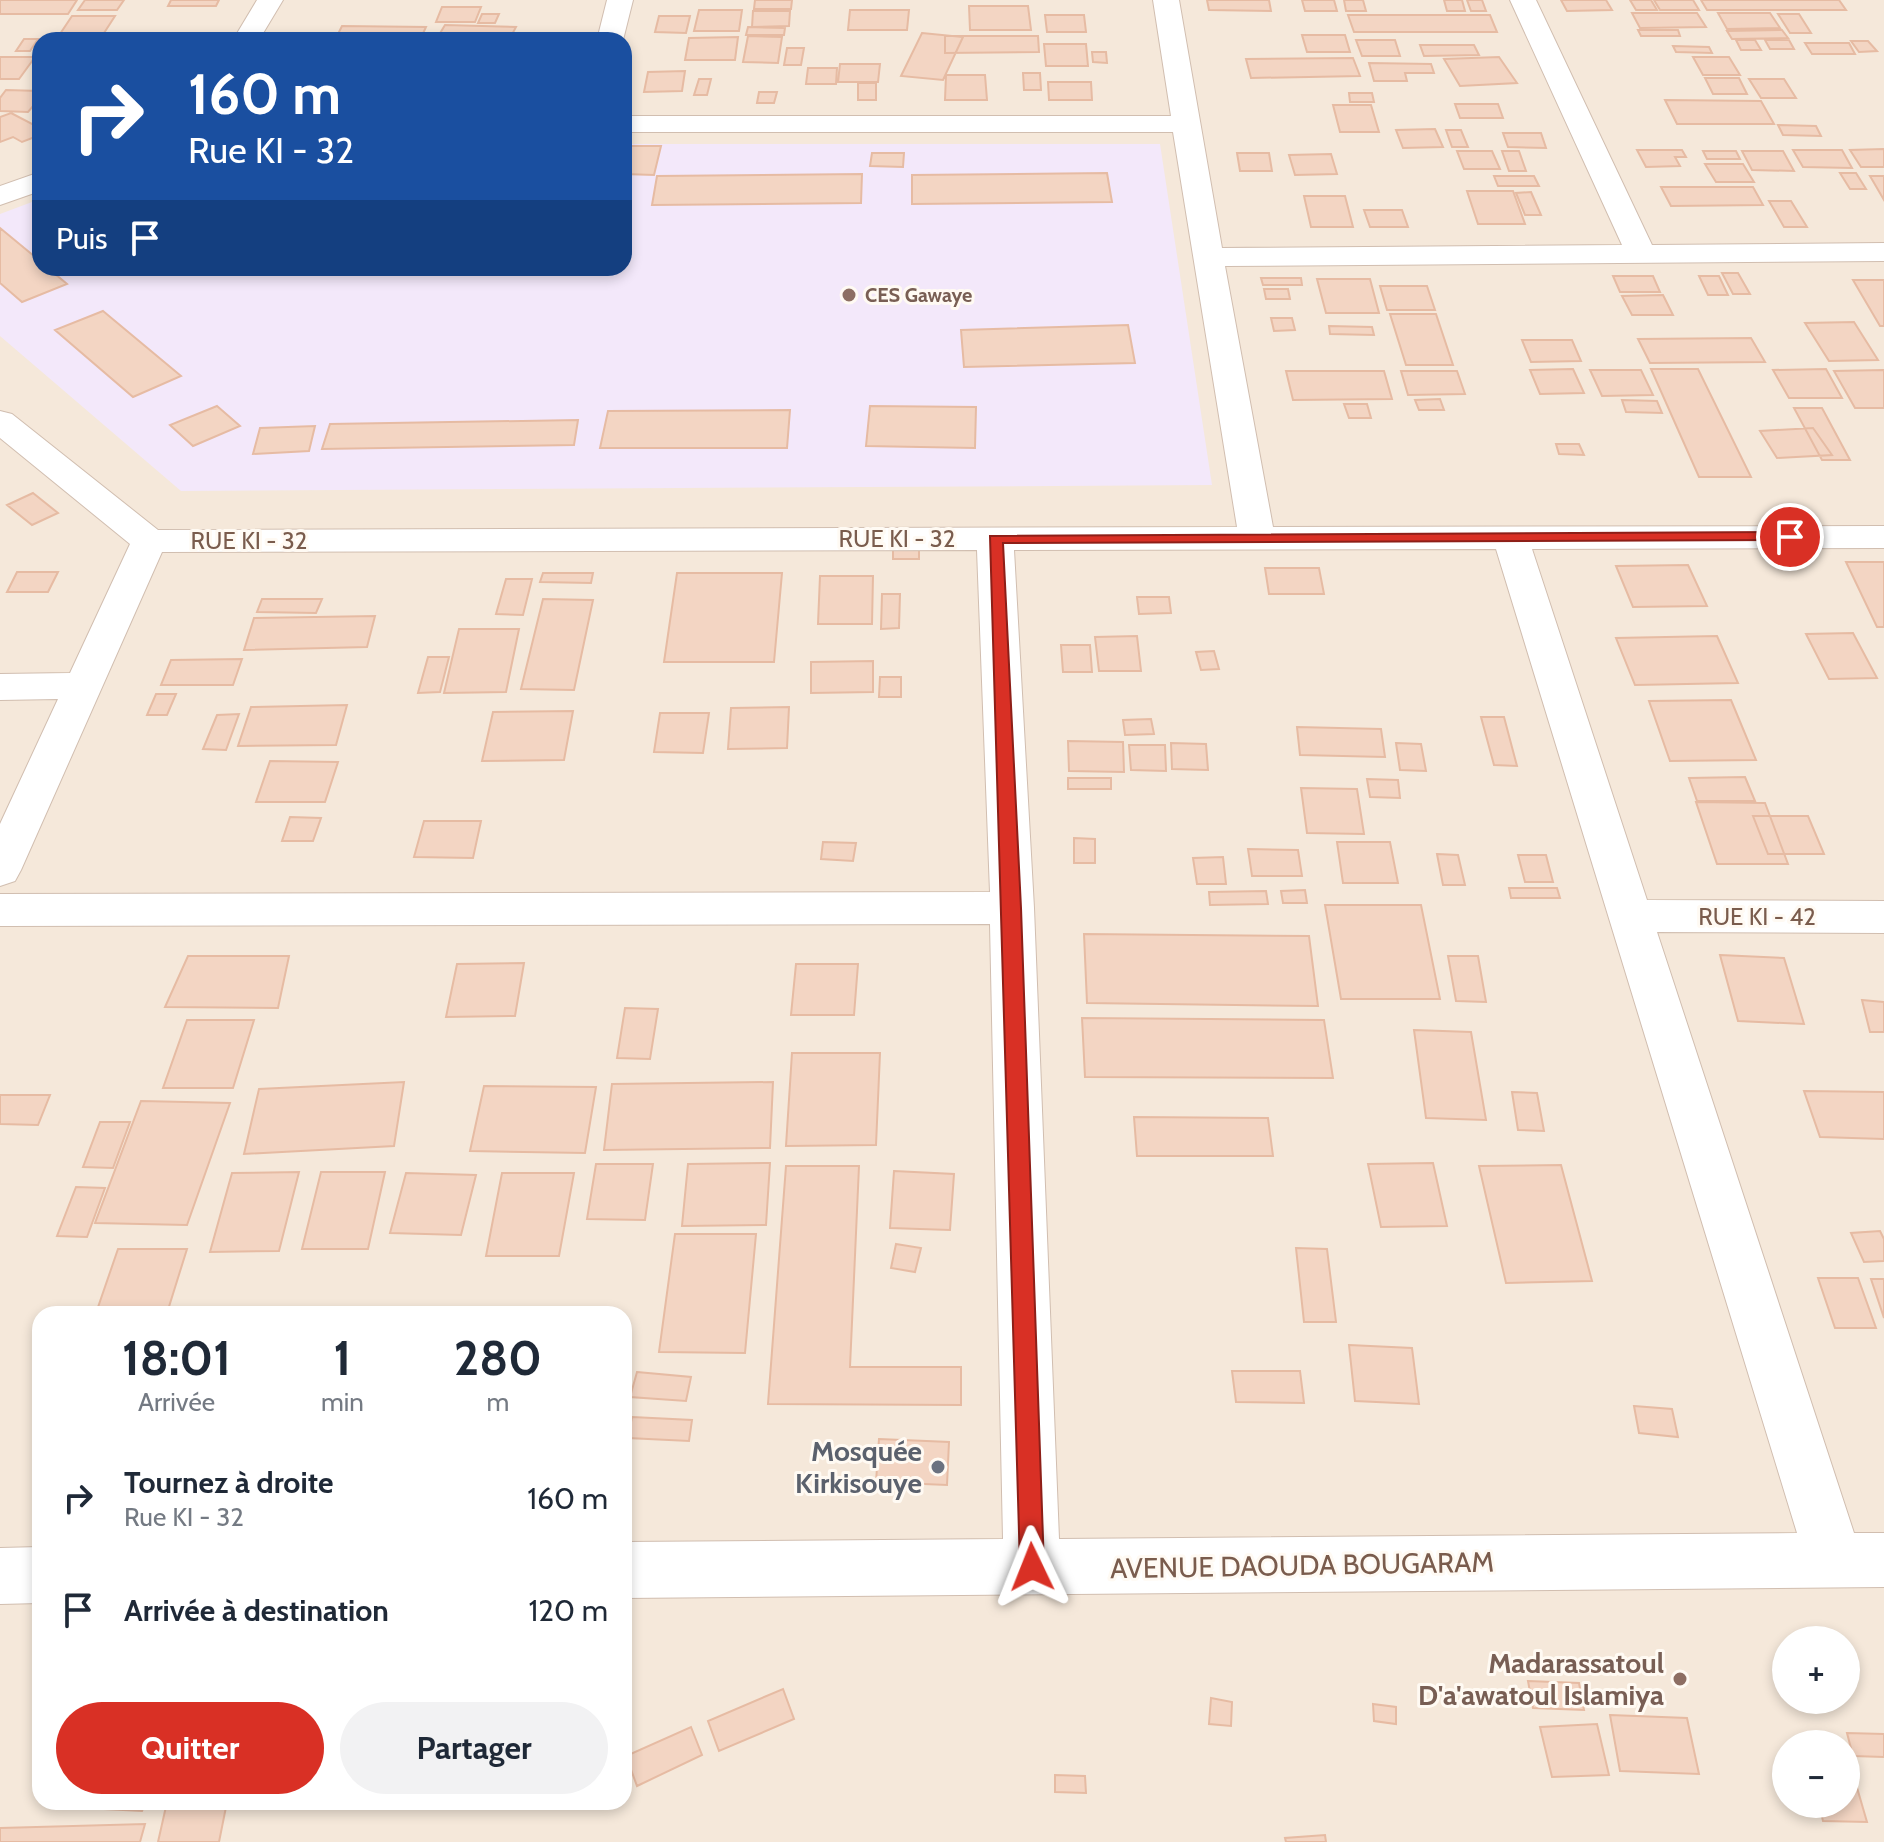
<!DOCTYPE html>
<html lang="fr">
<meta charset="utf-8">
<style>
:root{--surface:#fff;--page:#f2f2f3;--text:#1f2937;--muted:#747a83;--accent:#d93025}
body{margin:0;font-family:Cabin,sans-serif;background:var(--page);color:var(--text);height:100vh;display:flex;flex-direction:column;font-size:30px;white-space:nowrap}
*{box-sizing:border-box;margin:0}
p{font-size:26px;color:var(--muted)}
.icon{flex:none;width:44px;height:44px;fill:none;stroke:currentColor;stroke-width:2;stroke-linecap:round;stroke-linejoin:round}
.map{position:relative;flex:1;overflow:hidden}
.drawer{position:absolute;left:32px;top:1306px;width:600px;height:504px;display:flex;flex-direction:column;background:var(--surface);border-radius:24px;box-shadow:0 4px 12px #0003}
.drawer>*{flex:none}
.banner{position:absolute;left:32px;top:32px;width:600px;height:244px;border-radius:24px;box-shadow:0 4px 12px #0003;background:#1a4fa0;color:#fff;overflow:hidden}
.tools{position:absolute;left:1772px;top:1626px;display:grid;gap:16px}
.tools a{display:grid;place-items:center;width:88px;height:88px;border-radius:50%;background:var(--surface);box-shadow:0 4px 12px #0003;font-size:40px}
.pin{position:absolute;display:grid;place-items:center;width:68px;height:68px;color:#fff;margin:-34px;border:4px solid #fff;border-radius:50%;box-shadow:0 2px 8px #0007}
.me{position:absolute;width:88px;margin:-44px;rotate:358deg;stroke-linejoin:round;filter:drop-shadow(0 0 6px #0008)}
.turn{display:flex;align-items:center;gap:28px;height:168px;padding:0 24px;font-size:36px}
.turn .icon{width:104px;height:104px;stroke-width:2.5}
.turn b{display:block;font-size:56px;line-height:68px}
.then{display:flex;align-items:center;height:76px;padding:0 24px;background:#0003;gap:16px;font-size:30px}
.eta{display:flex;justify-content:space-evenly;align-items:center;height:136px;text-align:center}
.eta b{font-size:48px;font-weight:700;line-height:56px}
.cta{display:flex;gap:16px;margin-top:auto;padding:16px 24px}
.cta a{flex:1;height:92px;border-radius:48px;background:var(--accent);color:#fff;font-size:32px;font-weight:700;line-height:92px;text-align:center}
.cta a+a{background:var(--page);color:var(--text)}
ul{padding:0;list-style:none}
li{display:flex;align-items:center;gap:24px;height:112px;padding:0 24px}
li div{flex:1}
li b{display:block;font-size:30px}
li em{font-style:normal}
.map>svg:first-child{display:block}
.residential{fill:#f5e8da;fill-rule:evenodd}
.education{fill:#f3e8fa}
.building{fill:#f3d5c3;stroke:#e6bba3;stroke-width:2}
.lines{fill:none;stroke-linecap:round;stroke-linejoin:round}
.minor-casing{stroke:#d1beb0;stroke-width:2}
.minor{fill:#fff;fill-rule:evenodd}
.route{fill:#d93025;stroke:#8d1f18;stroke-width:2}
.education-dot{fill:#8d6e63;stroke:#fffaf3;stroke-width:3}
.worship-dot{fill:#6b7280;stroke:#fffaf3;stroke-width:3}
.labels{text-anchor:middle;stroke-width:6;stroke-linejoin:round;paint-order:stroke}
.far-education-label{font-size:20px;font-weight:bold;fill:#785e54;stroke:#fffaf3;text-anchor:start}
.street-label{font-size:24px;fill:#7a5c4d;stroke:#fffaf3}
.near-worship-label{font-size:28px;font-weight:bold;fill:#5b616d;stroke:#fffaf3;text-anchor:end}
.near-street-label{font-size:28px;fill:#7a5c4d;stroke:#fffaf3}
.near-education-label{font-size:28px;font-weight:bold;fill:#785e54;stroke:#fffaf3;text-anchor:end}
</style>
<div class="map">
<svg width="1884" height="1842" viewBox="0 0 1884 1842">
<rect width="100%" height="100%" fill="#fdf6ec"/>
<path class="residential" d="M0,0H1884V1842H0ZM40,40H624V268H40ZM40,1314H624V1802H40ZM1786,1640H1846V1700H1786ZM1786,1744H1846V1804H1786Z"/>
<path class="education" d="M624,144H1160L1212,485L181,491L0,336V214L40,199V268H624Z"/>
<path class="building" d="M0,0H77L68,14H0Z
M85,0H124L117,10H78Z
M171,0H219L216,6H168Z
M755,0H792L791,9H754Z
M1207,0H1269L1271,11L1209,10Z
M1302,0H1334L1337,11H1305Z
M1344,0H1363L1366,11H1346Z
M1444,0H1462L1465,11H1447Z
M1467,0H1482L1486,11H1471Z
M1561,0H1606L1612,10L1567,11Z
M1630,0H1651L1657,10H1636Z
M1654,0H1693L1699,10H1660Z
M1701,0H1839L1846,10H1707Z
M969,6H1028L1031,30H970Z
M442,7H481L475,22H436Z
M699,10H742L739,31H694Z
M850,10H909L907,30H848Z
M753,11H790L789,26L752,27Z
M1632,13H1697L1706,27L1640,28Z
M1718,13H1770L1780,28L1727,29Z
M482,14H499L495,23H478Z
M1778,14H1799L1811,33H1790Z
M1045,15H1084L1086,32H1047Z
M1348,15H1490L1497,32H1354Z
M72,16H115L104,33L60,34Z
M659,16H690L686,33L655,32Z
M445,25L516,27L509,40H436Z
M342,26L426,27L420,40H335Z
M748,27L785,28L784,35H746Z
M1638,30H1678L1680,36H1641Z
M1782,30L1788,38L1732,39L1727,31Z
M922,33L963,37L943,80L901,76Z
M1302,35H1345L1350,52H1307Z
M748,36L782,37L778,63L743,62Z
M945,36H1038L1039,52L945,53Z
M738,37L735,60H685L689,38Z
M24,39H38L30,51H16Z
M1356,40H1395L1400,56H1362Z
M1736,40H1755L1761,50H1741Z
M1765,40H1789L1794,49H1770Z
M1851,41H1868L1877,51L1859,52Z
M1805,43H1849L1855,54H1812Z
M1044,44H1086L1088,66H1046Z
M1420,45H1474L1479,55L1424,56Z
M1673,46L1709,47L1712,53L1676,52Z
M787,48H804L801,65H784Z
M1092,52H1106L1107,63L1093,62Z
M0,57H35L19,79H0Z
M1499,57L1517,83L1460,86L1444,59Z
M1693,57H1729L1740,75H1703Z
M1353,58L1360,76L1251,78L1246,59Z
M1369,63L1431,64L1434,73H1405L1407,81H1374Z
M840,64H880L878,82H838Z
M808,68H837L836,84H806Z
M685,71L682,91L644,92L648,72Z
M1023,73H1040L1041,90H1024Z
M946,75H985L987,100H945Z
M1705,78H1739L1747,94H1713Z
M699,79H711L707,95H694Z
M1749,79H1784L1796,98H1761Z
M1048,82H1091L1092,100H1049Z
M858,83H876V100H858Z
M6,90L40,91V98L28,112L0,111V98Z
M759,92H777L774,103H757Z
M1349,93H1372L1374,102H1350Z
M1665,100L1761,101L1774,124H1677Z
M1455,104H1498L1503,118H1460Z
M1333,105H1371L1379,132H1340Z
M11,113L40,128V135L22,142L13,137L0,142V117Z
M1778,125L1816,126L1821,136L1783,135Z
M1435,129L1443,147L1403,148L1396,130Z
M1446,130H1461L1468,147H1452Z
M1503,133H1541L1546,148L1508,147Z
M624,146H661L654,175L624,174Z
M1884,149V167H1861L1850,150Z
M1637,150H1682L1686,157H1675L1680,166L1646,167Z
M1793,150H1842L1852,168L1803,167Z
M1457,151H1492L1500,169H1464Z
M1502,151H1519L1526,171H1509Z
M1703,151H1736L1740,159H1707Z
M1742,151H1783L1794,171L1752,170Z
M872,153H904L903,167L870,166Z
M1237,153H1269L1272,171H1240Z
M1331,154L1337,174L1295,175L1289,155Z
M1705,164H1743L1754,182H1716Z
M1107,173L1112,202L912,204V175Z
M1840,173H1856L1866,189H1850Z
M862,174L861,203L652,205L657,176Z
M1494,176H1534L1539,186H1498Z
M1870,176H1884V200Z
M1661,187H1753L1763,205L1671,206Z
M1467,191H1513L1525,224H1478Z
M1531,192L1541,215H1525L1516,193Z
M1304,196H1345L1353,227H1311Z
M1769,201H1791L1807,227H1784Z
M1364,210H1402L1408,227H1370Z
M0,228L40,261V268H48L67,284L22,302L0,283Z
M1722,273H1738L1750,294H1733Z
M1613,276H1653L1660,292H1620Z
M1699,276H1719L1728,295H1708Z
M1261,278H1301L1302,285H1263Z
M1317,279H1370L1379,313H1326Z
M1853,280H1884V326H1880Z
M1380,286H1427L1435,310H1387Z
M1264,289H1288L1290,299H1266Z
M1663,295L1673,315H1632L1622,296Z
M103,311L181,376L133,397L55,330Z
M1390,314H1436L1453,365H1406Z
M1271,318H1292L1295,330L1274,331Z
M1854,322L1878,360L1829,361L1805,323Z
M1128,325L1135,363L964,367L961,330Z
M1329,326L1372,327L1374,335L1330,334Z
M1751,338L1765,362L1650,363L1638,339Z
M1522,340H1572L1581,361L1531,362Z
M1573,369L1584,393L1540,394L1530,370Z
M1651,369H1698L1751,477H1699Z
M1826,369L1842,398H1789L1773,370Z
M1590,370H1641L1653,395L1602,396Z
M1884,370V408H1855L1834,371Z
M1286,371H1384L1392,399L1293,400Z
M1401,371H1457L1465,394L1408,395Z
M1440,399L1444,410H1419L1415,400Z
M1622,400L1657,401L1662,413L1626,412Z
M1344,404H1367L1371,418H1349Z
M217,406L240,426L193,446L170,425Z
M870,406L976,407L975,448L866,446Z
M1794,408H1822L1850,460H1822Z
M790,410L787,448H600L608,411Z
M578,420L574,445L322,449L330,424Z
M315,426L309,451L253,454L260,428Z
M1813,428L1832,455L1777,458L1760,431Z
M1556,444H1579L1584,455L1559,454Z
M33,493L58,513L32,525L7,505Z
M893,549H919V559H893Z
M1846,562H1884V627H1877Z
M1688,565L1707,606L1633,607L1616,566Z
M1265,568H1319L1324,594H1269Z
M17,572H58L48,592H7Z
M543,573H593L591,583L540,582Z
M677,573H782L774,662H664Z
M820,576H873L872,624H818Z
M506,579H532L523,615L496,614Z
M882,594H900L899,628L881,629Z
M1137,597H1169L1171,613L1139,614Z
M262,599H322L316,613L257,612Z
M543,599L593,600L574,690L521,689Z
M375,616L367,647L244,650L254,618Z
M459,629H519L506,692L444,693Z
M1853,633L1877,678L1829,679L1806,634Z
M1137,636L1141,671H1099L1095,637Z
M1717,636L1738,683L1635,685L1616,638Z
M1061,645H1090L1092,672H1063Z
M1214,651L1219,669L1201,670L1196,652Z
M428,657H449L440,692L418,693Z
M242,659L233,685H161L171,660Z
M873,661V692L811,693V662Z
M880,677H901V697H879Z
M156,694H176L167,715H147Z
M1731,700L1756,760L1670,761L1649,701Z
M347,705L336,745L238,746L251,707Z
M789,707L787,748L728,749L731,708Z
M573,711L564,760L482,761L493,712Z
M660,713H709L703,753L654,752Z
M239,714L226,750L203,749L217,715Z
M1481,717H1504L1517,766L1494,765Z
M1151,719L1154,734L1125,735L1123,720Z
M1297,727L1381,729L1385,757L1300,755Z
M1068,741L1123,742L1124,772L1069,771Z
M1171,743L1206,744L1208,770L1172,769Z
M1396,743L1421,744L1426,771L1400,770Z
M1129,745H1165L1166,771L1131,770Z
M270,761L338,762L325,802H256Z
M1745,777L1755,801H1697L1689,778Z
M1068,778H1111V789H1068Z
M1367,779L1398,780L1400,798L1370,797Z
M1301,788L1357,789L1364,834L1307,833Z
M1696,802L1765,803L1788,864H1717Z
M1753,816H1808L1824,854H1768Z
M290,817L321,818L313,841H282Z
M424,821H481L473,858L414,857Z
M1074,838L1095,839V863H1074Z
M823,842L856,843L853,861L821,859Z
M1337,842H1390L1398,883H1343Z
M1248,849L1298,850L1302,876H1252Z
M1437,854L1458,855L1465,885H1443Z
M1518,855H1546L1553,882H1525Z
M1223,857L1226,884H1197L1193,858Z
M1509,888H1557L1560,898H1511Z
M1305,890L1307,903H1283L1281,891Z
M1266,891L1268,904L1210,905L1209,892Z
M1325,905H1421L1440,999H1341Z
M1084,934L1309,936L1318,1006L1087,1003Z
M1720,955L1784,958L1804,1024L1738,1021Z
M188,956H289L278,1008L165,1007Z
M1448,956H1478L1486,1002L1456,1001Z
M524,963L515,1016L446,1017L457,964Z
M796,964H858L854,1015H791Z
M1862,1000L1884,1002V1032H1870Z
M625,1008L658,1009L650,1059L617,1058Z
M1082,1018L1324,1020L1333,1078L1085,1077Z
M187,1020H254L233,1088H163Z
M1414,1030L1471,1032L1486,1120L1426,1118Z
M792,1053H880L876,1145L786,1146Z
M404,1082L394,1146L244,1154L259,1089Z
M773,1082L770,1148L604,1150L612,1084Z
M484,1086L596,1087L585,1153L470,1151Z
M1804,1091L1884,1092V1139L1820,1137Z
M1512,1092L1537,1093L1544,1131L1518,1130Z
M0,1095H50L38,1125L0,1124Z
M141,1101L230,1103L187,1225L95,1223Z
M1134,1117L1268,1118L1273,1156H1137Z
M100,1122H130L113,1168L83,1167Z
M770,1163L766,1225L682,1226L688,1164Z
M1433,1163L1447,1226L1381,1227L1368,1164Z
M596,1164H653L645,1220L587,1219Z
M1561,1165L1592,1281L1506,1283L1479,1166Z
M786,1166H859L850,1367H961V1405L768,1404Z
M894,1171L954,1174L950,1230L890,1228Z
M299,1172L279,1251L210,1252L232,1173Z
M321,1172H385L368,1249H302Z
M406,1173L476,1175L461,1235L390,1233Z
M502,1173H574L559,1256H486Z
M76,1187L105,1188L87,1237L57,1236Z
M1880,1231L1884,1239V1261L1864,1262L1851,1233Z
M675,1234H756L745,1353L659,1352Z
M896,1244L921,1248L915,1272L891,1268Z
M1296,1248L1327,1249L1336,1322H1304Z
M118,1249H187L167,1313H96Z
M1818,1278H1858L1876,1328H1835Z
M1871,1279H1884V1318Z
M1349,1345L1412,1348L1419,1404L1355,1401Z
M1232,1371H1300L1304,1403L1236,1402Z
M637,1372L691,1377L686,1401L630,1397Z
M1634,1406L1672,1409L1678,1437L1639,1433Z
M632,1417L692,1420L689,1441L628,1438Z
M879,1439L949,1442L947,1485L876,1482Z
M1528,1681L1579,1683L1584,1710L1533,1708Z
M783,1689L794,1719L719,1751L708,1721Z
M1211,1698L1232,1702L1231,1726L1209,1724Z
M1373,1704L1396,1707V1724L1374,1721Z
M1610,1715L1687,1718L1699,1774L1620,1771Z
M1597,1724L1609,1775L1552,1777L1540,1727Z
M691,1727L702,1755L637,1786L626,1756Z
M1847,1733L1884,1734V1757L1853,1756Z
M1846,1767H1851L1867,1822L1823,1821L1819,1804H1846Z
M1055,1775L1085,1776L1086,1793L1055,1792Z
M107,1802H146L142,1811L105,1809Z
M167,1802H227L219,1842H158Z
M145,1824L140,1842H0V1828Z
M1325,1835L1326,1842H1286L1285,1838Z"/>
<g class="lines">
<defs>
<path id="minor" d="M257,0H283L259,40H233Z
M607,0H633L623,40H597Z
M1153,0H1179L1222,248L1622,245L1510,0H1536L1652,245L1884,243V261L1225,266L1273,527L1884,526V548L1532,549L1647,900L1884,901V933L1657,932L1854,1533H1884V1587L624,1598V1542L1003,1539L990,924L0,926V894L990,892L977,550L162,552L21,870L15,881L0,886V824L58,699L0,700V674L70,673L130,544L0,438V411L12,414L158,530L1237,527L1173,132H624V116H1171ZM1496,549L1797,1533L1059,1539L1034,908L1014,550Z
M40,172V191L0,205V186Z
M40,1547V1603L0,1604V1548Z"/>
</defs>
<use href="#minor" class="minor-casing"/>
<use href="#minor" class="minor"/>
</g>
<path class="route" d="M1790,532L1796,534V540L1003,543L1021,908L1044,1567L1041,1575L1032,1578L1024,1575L1020,1567L990,536Z"/>
<g class="education-dot">
<circle cx="849" cy="295" r="8"/>
<circle cx="1680" cy="1679" r="8"/>
</g>
<circle class="worship-dot" cx="938" cy="1467" r="8"/>
<g class="labels">
<g class="far-education-label">
<text x="865" y="302">CES Gawaye</text>
</g>
<g class="street-label">
<text x="897" y="547">RUE KI - 32</text>
<text x="249" y="549">RUE KI - 32</text>
<text x="1757" y="925">RUE KI - 42</text>
</g>
<g class="near-worship-label">
<text x="922" y="1461">Mosquée<tspan x="922" dy="32">Kirkisouye</tspan></text>
</g>
<g class="near-street-label">
<text transform="translate(1302 1565) rotate(-1)" y="10">AVENUE DAOUDA BOUGARAM</text>
</g>
<g class="near-education-label">
<text x="1664" y="1673">Madarassatoul<tspan x="1664" dy="32">D'a'awatoul Islamiya</tspan></text>
</g>
</g>
</svg>
<div class="tools">
<a>+</a>
<a>−</a>
</div>
<div class="pin" style="left:1790px;top:537px;background:#d93025"><svg class="icon" aria-label="arrive" viewBox="0 0 24 24"><path d="M6 21V4h12l-3 4 3 4H6"/></svg></div>
<svg class="me" style="left:1032px;top:1567px" viewBox="-20 -20 40 40"><path d="M0-17L14 15 0 8-14 15z" fill="#d93025" stroke="#fff" stroke-width="4"/></svg>
<div class="banner">
<div class="turn"><svg class="icon" aria-label="right" viewBox="0 0 24 24"><path d="M7 20v-9h11M14 6l5 5-5 5"/></svg><div><b>160 m</b>Rue KI - 32</div></div>
<div class="then">Puis<svg class="icon" aria-label="arrive" viewBox="0 0 24 24"><path d="M6 21V4h12l-3 4 3 4H6"/></svg></div>
</div>
<section class="drawer">
<div class="eta">
<div><b>18:01</b><p>Arrivée</p></div>
<div><b>1</b><p>min</p></div>
<div><b>280</b><p>m</p></div>
</div>
<ul>
<li><svg class="icon" aria-label="right" viewBox="0 0 24 24"><path d="M7 20v-9h11M14 6l5 5-5 5"/></svg><div><b>Tournez à droite</b><p>Rue KI - 32</p></div><em>160 m</em></li>
<li><svg class="icon" aria-label="arrive" viewBox="0 0 24 24"><path d="M6 21V4h12l-3 4 3 4H6"/></svg><div><b>Arrivée à destination</b></div><em>120 m</em></li>
</ul>
<div class="cta"><a>Quitter</a><a>Partager</a></div>
</section>
</div>
